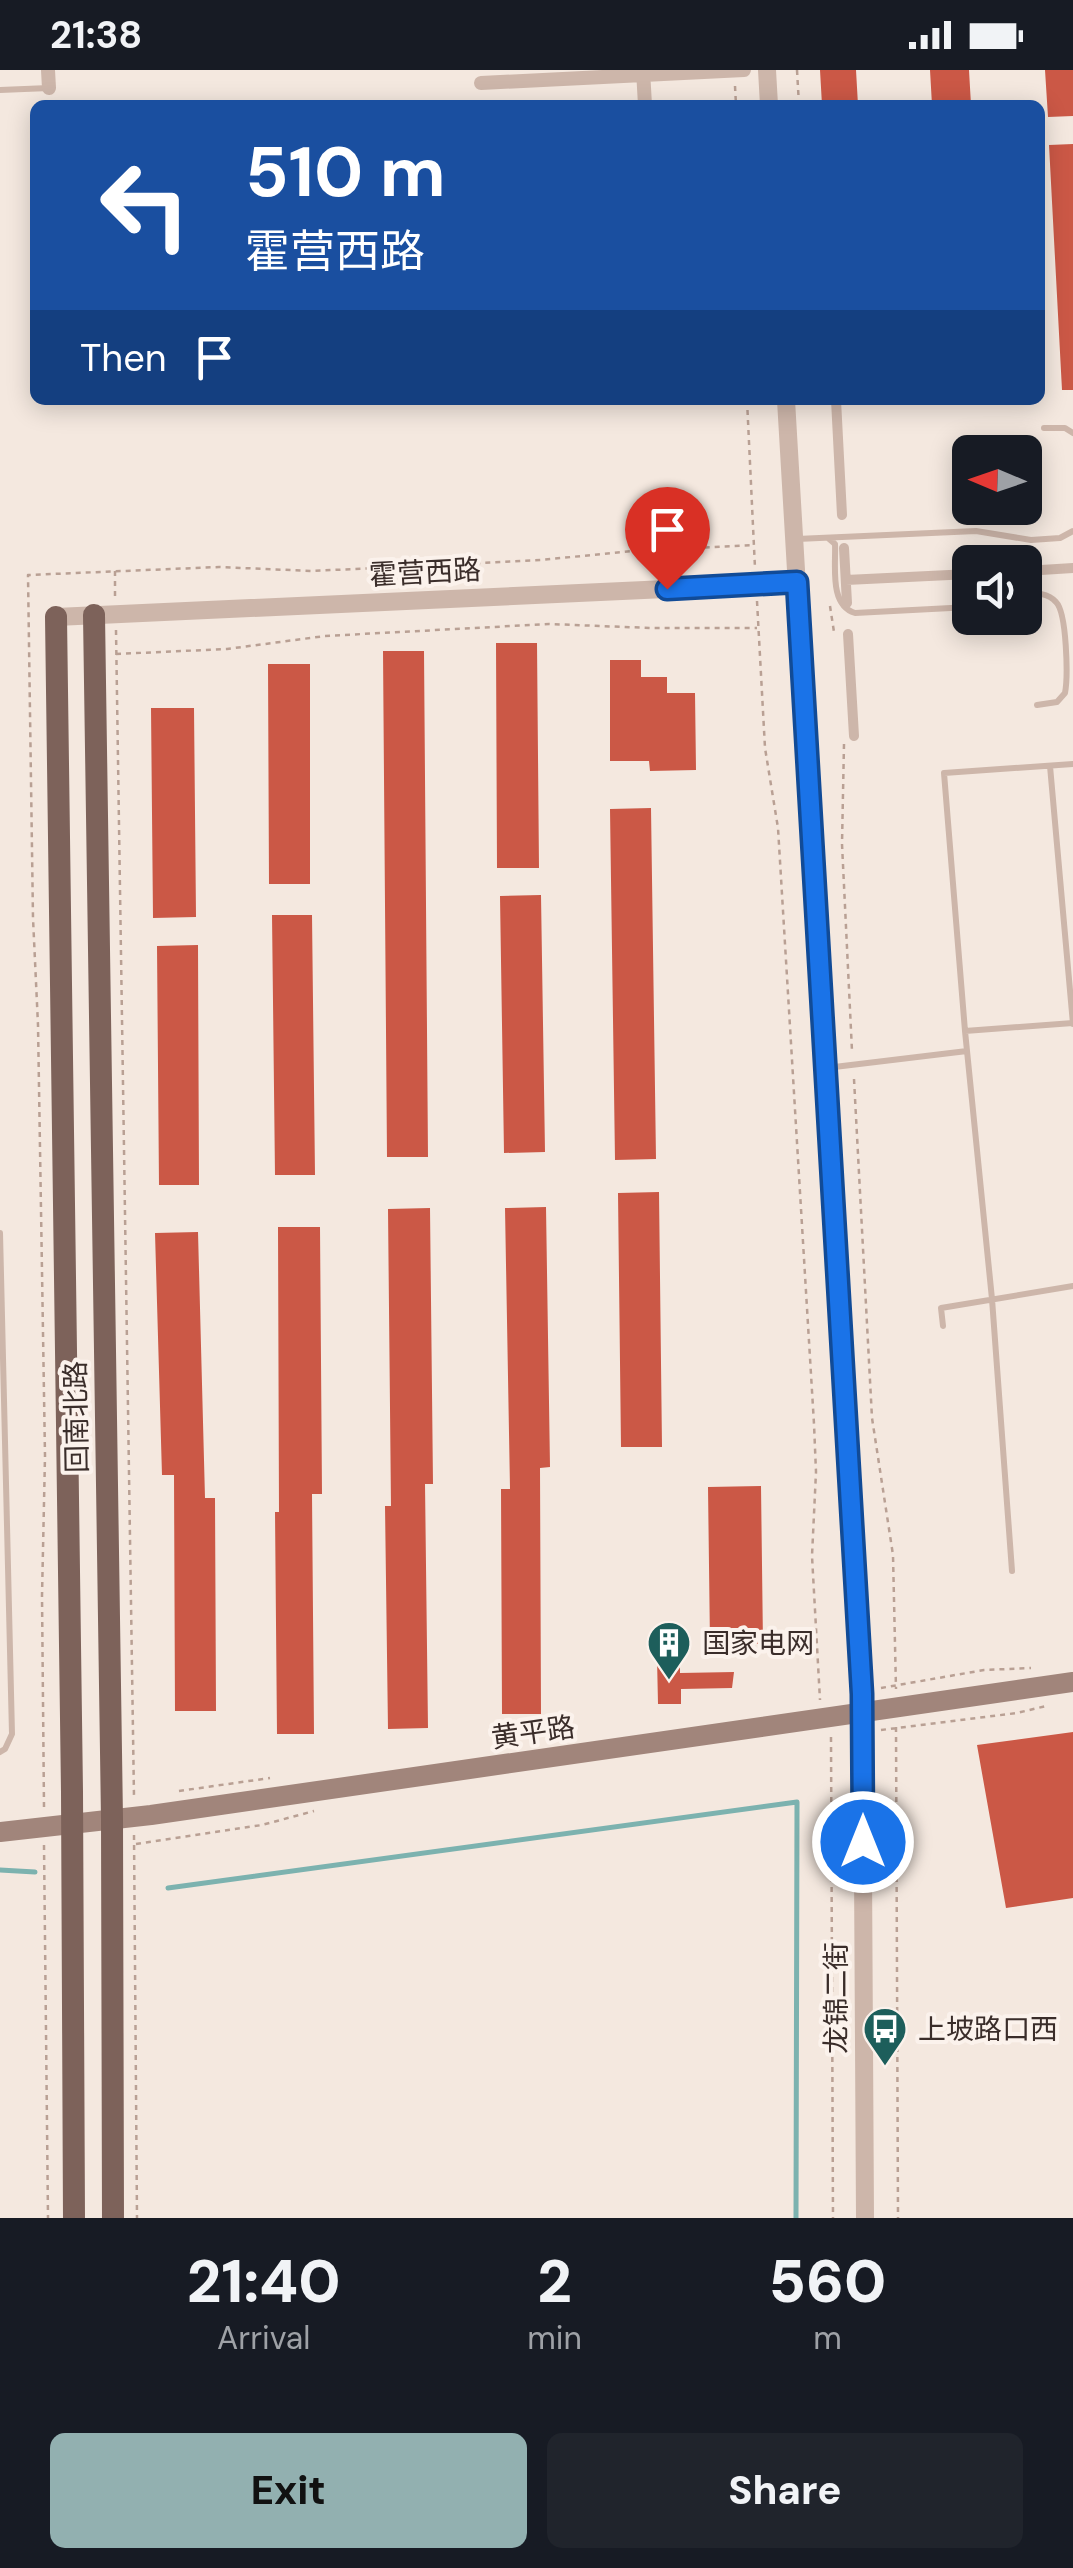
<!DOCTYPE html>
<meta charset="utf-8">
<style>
:root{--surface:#171b24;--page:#20242c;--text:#f1f3f6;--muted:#9ea1a6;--accent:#92b0b0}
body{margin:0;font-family:"DM Sans","Noto Sans SC",sans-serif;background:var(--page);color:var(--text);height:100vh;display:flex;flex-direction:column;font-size:38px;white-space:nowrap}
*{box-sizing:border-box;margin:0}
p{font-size:32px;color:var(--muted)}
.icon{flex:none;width:55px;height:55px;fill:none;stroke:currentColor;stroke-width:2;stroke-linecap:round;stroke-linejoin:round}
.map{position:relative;height:2148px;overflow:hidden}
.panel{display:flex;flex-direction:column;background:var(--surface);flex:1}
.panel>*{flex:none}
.top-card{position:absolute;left:30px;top:30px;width:1015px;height:305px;border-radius:15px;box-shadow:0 5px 25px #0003;background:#1a4fa0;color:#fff;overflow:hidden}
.needle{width:65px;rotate:272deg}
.controls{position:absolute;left:952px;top:365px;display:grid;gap:20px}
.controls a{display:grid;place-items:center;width:90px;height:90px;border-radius:15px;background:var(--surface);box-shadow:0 5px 25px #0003;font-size:50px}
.pin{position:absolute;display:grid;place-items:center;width:85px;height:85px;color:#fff;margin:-102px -42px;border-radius:50% 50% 50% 0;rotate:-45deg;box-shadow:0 0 10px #0007}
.pin .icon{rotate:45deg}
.me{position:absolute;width:110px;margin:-55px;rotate:0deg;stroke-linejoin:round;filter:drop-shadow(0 0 8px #0008)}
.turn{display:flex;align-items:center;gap:35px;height:210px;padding:0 50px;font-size:45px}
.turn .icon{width:130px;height:130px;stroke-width:2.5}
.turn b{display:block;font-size:70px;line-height:85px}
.then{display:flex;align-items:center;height:95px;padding:0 50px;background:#0003;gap:20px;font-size:38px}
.eta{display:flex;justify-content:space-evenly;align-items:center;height:170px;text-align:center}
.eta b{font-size:60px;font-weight:800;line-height:70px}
.cta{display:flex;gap:20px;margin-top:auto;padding:20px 50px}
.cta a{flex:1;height:115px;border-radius:15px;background:var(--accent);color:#111;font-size:40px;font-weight:800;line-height:115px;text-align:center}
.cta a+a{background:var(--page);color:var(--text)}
.status{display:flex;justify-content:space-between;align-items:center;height:70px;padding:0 50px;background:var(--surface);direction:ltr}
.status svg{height:28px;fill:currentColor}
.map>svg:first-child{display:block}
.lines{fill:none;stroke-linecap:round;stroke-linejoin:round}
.stream{stroke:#7cb2af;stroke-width:5}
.building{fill:#cb5846}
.path{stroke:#b9a094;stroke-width:2.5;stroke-dasharray:5 5;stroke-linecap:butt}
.service{stroke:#cdb6aa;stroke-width:6}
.pedestrian{stroke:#cdb6aa;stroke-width:10}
.minor{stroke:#cdb6aa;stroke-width:14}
.tertiary{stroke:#cdb6aa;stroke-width:18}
.secondary{stroke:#a1857b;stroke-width:20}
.primary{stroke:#7d625a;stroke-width:22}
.route-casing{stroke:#114b97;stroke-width:25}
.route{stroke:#1a73e8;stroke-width:18}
.labels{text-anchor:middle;stroke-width:8;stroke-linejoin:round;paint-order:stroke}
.street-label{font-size:28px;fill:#3a2d2a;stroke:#fbf2ec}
.poi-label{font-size:28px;fill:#3a2d2a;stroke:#fbf2ec;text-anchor:start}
</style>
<div class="status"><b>21:38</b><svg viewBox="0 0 49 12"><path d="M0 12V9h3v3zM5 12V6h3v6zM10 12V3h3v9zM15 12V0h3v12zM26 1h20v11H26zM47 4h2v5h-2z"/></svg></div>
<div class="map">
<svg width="1073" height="2148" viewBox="0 0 1073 2148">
<rect width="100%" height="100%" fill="#f4e8df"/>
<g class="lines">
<path class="stream" d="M0,1800L35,1802
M168,1818L797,1732L796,2148"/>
</g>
<path class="building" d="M820,0H856L858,35H822Z
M930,0H969L971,35H932Z
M1045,0H1073V46L1048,47Z
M1073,74V320H1062L1049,75Z
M496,573H537L539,798H497Z
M383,581H424L428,1087H387Z
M610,590H641V607H667V623H695L696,700L650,701L649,691H610Z
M268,594H310V814H269Z
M151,638H194L196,847L153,848Z
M651,738L656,1089L615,1090L610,739Z
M541,825L545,1082L504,1083L500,826Z
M272,845H312L315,1105H275Z
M198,875L199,1115H159L157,876Z
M659,1122L662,1377H621L618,1123Z
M546,1137L550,1397L540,1398L541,1644H502L501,1419H510L505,1138Z
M430,1138L433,1414H425L428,1658L388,1659L385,1436H391L388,1139Z
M278,1157H320L322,1424H312L314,1664H277L275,1442H279Z
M198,1162L205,1428H215L216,1641H175L174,1405H162L155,1163Z
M761,1416L763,1574H710L708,1417Z
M657,1588H680V1603L734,1602L732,1618L681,1619V1634H658Z
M1073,1662V1828L1006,1838L977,1675Z"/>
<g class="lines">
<path class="path" d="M797,0L799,35
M735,16L736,35
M747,330L755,498
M115,501V527
M757,531L765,678L778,758L814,1354L816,1402L812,1486L820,1630
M830,536L834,562
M116,560L134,1727
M116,584L227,579L325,566L549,554L651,558H757
M844,674L842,774L852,981
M854,1009L872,1348L893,1485L896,1619
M881,1618L984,1600L1031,1598
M896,1657L898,2148
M881,1660L1017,1643L1046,1636
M831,1667L833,2148
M179,1721L270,1708
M44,1737L42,1526L45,1386L38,955L33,848L28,505L219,497L312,501L541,490L632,481L754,475
M134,1765L137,2148
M136,1774L262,1755L314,1741
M44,1775L48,2148"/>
<path class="service" d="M0,20L49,18
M1044,358H1065L1073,363
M828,468L835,474C836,496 829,535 855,543L970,537
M797,469L976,461L1031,470L1060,468L1073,461
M1025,523C1036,523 1048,523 1056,532C1067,543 1068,607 1065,623L1057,632L1037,635
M1050,696L1073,954
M965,961L1073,953
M826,998L967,981
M0,1163L12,1664L5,1679L0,1682
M943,1256L941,1238L1073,1216
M1012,1501L992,1229L965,961L944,703L1073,694"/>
<path class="pedestrian" d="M836,330L842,445
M844,478L847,533
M1025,501L1073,498
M846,510L970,504
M848,564L854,666"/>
<path class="minor" d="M48,0L49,18
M643,0L645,35
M481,13L744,0"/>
<path class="tertiary" d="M767,0L769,35
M786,330L862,1624L865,2148
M56,547L797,513"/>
<path class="secondary" d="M0,1762L151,1745L1073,1612"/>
<path class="primary" d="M94,545L112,1749L113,2148
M56,547L72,1722L74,2148"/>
</g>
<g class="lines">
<defs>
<path id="route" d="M667,519L797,512L862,1624L863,1772"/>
</defs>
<use href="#route" class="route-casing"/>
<use href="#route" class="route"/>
</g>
<defs>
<symbol id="building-pin" viewBox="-11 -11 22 30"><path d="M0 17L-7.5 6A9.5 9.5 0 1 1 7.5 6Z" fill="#1d5e5b" stroke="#fbf2ec"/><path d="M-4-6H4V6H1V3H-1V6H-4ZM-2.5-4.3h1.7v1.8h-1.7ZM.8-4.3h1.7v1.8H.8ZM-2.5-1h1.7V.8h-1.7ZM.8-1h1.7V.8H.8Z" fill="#fff"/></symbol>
<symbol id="bus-pin" viewBox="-11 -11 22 30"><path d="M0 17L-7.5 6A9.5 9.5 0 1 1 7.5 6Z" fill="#1d5e5b" stroke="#fbf2ec"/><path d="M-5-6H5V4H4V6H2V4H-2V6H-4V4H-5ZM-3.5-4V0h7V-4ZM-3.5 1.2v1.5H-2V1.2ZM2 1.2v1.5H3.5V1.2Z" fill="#fff"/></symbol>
</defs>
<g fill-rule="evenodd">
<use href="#building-pin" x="644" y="1548" width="50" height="68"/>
<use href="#bus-pin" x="860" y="1934" width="50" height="68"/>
</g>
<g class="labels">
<g class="street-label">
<text transform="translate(425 502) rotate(-3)" y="10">霍营西路</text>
<text transform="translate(76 1347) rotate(-91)" y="10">回南北路</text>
<text transform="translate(533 1662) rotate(-8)" y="10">黄平路</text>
<text transform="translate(836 1928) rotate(-90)" y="10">龙锦二街</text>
</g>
<g class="poi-label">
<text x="702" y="1583">国家电网</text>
<text x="918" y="1969">上坡路口西</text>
</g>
</g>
</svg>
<div class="controls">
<a><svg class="needle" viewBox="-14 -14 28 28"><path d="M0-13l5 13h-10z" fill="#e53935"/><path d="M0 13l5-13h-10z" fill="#9ea1a6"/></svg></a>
<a><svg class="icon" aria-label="sound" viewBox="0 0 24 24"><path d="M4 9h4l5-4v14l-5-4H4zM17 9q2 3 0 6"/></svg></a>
</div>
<div class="pin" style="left:667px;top:519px;background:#d93025"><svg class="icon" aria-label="arrive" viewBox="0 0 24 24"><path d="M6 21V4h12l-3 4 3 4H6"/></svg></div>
<svg class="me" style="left:863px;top:1772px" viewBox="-20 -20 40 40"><circle r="17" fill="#1a73e8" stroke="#fff" stroke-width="3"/><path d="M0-11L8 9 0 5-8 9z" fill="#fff"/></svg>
<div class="top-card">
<div class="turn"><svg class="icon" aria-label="left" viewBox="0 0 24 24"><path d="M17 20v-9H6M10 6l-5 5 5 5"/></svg><div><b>510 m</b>霍营西路</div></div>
<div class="then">Then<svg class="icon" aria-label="arrive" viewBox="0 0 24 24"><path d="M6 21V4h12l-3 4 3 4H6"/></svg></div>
</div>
</div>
<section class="panel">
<div class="eta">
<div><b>21:40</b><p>Arrival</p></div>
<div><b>2</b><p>min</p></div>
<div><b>560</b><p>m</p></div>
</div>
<div class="cta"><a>Exit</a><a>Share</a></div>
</section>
